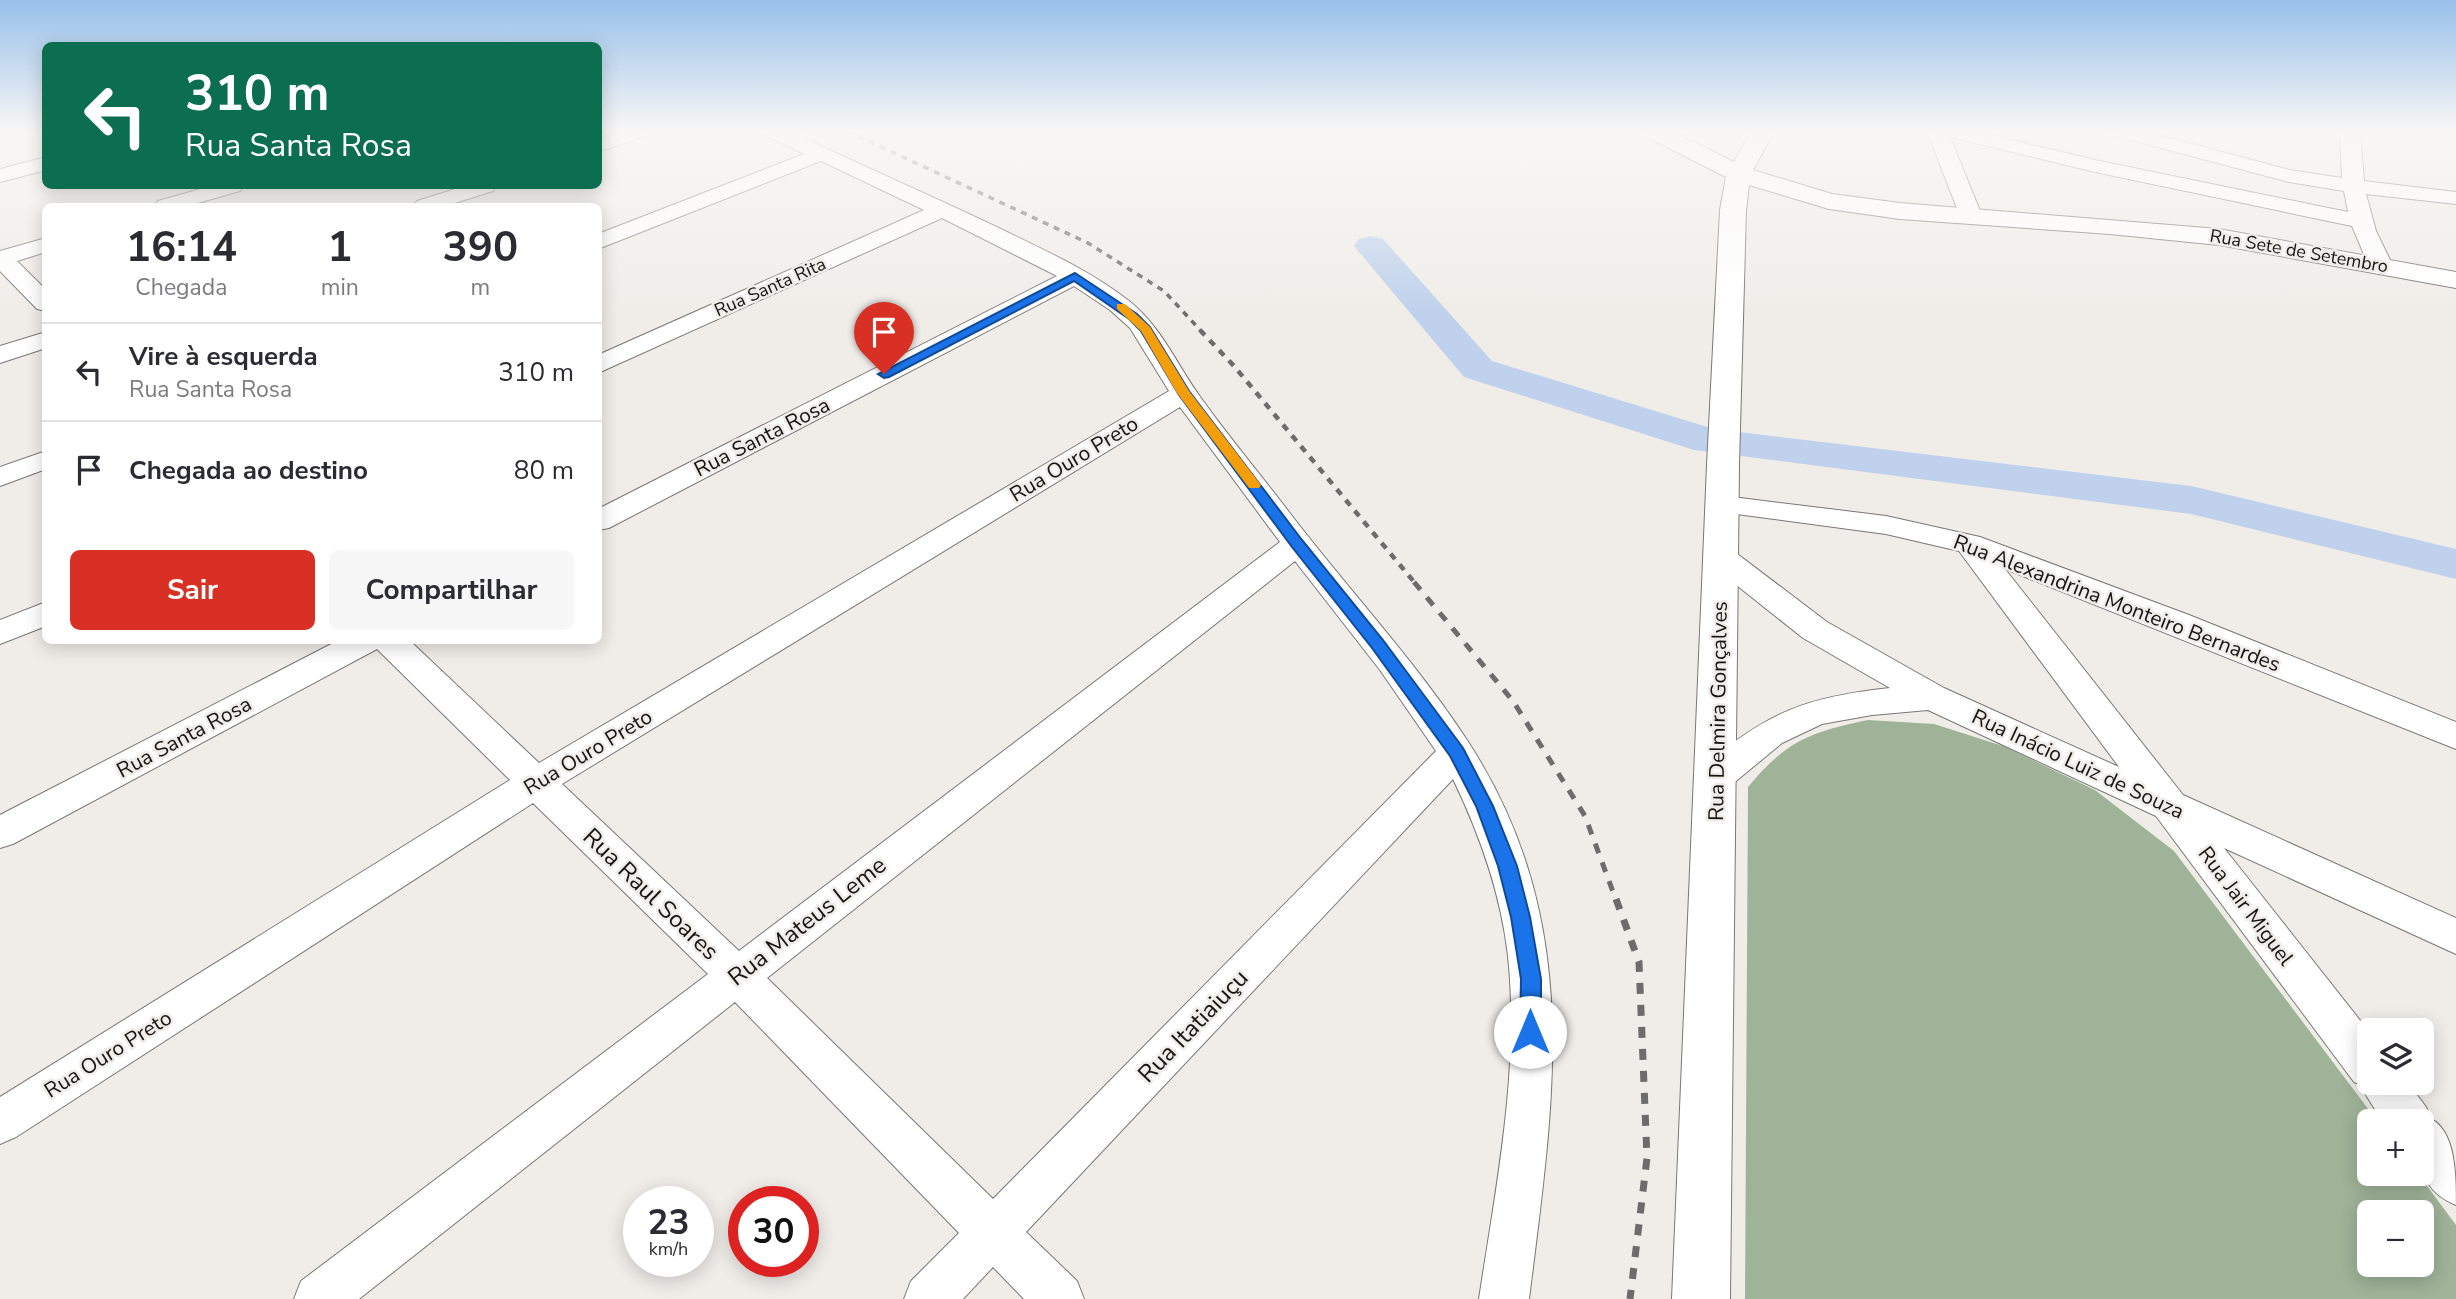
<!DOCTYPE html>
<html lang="pt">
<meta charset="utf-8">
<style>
:root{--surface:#fff;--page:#f7f7f7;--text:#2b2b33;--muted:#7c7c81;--line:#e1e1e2;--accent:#d93025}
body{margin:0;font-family:"Nunito Sans",sans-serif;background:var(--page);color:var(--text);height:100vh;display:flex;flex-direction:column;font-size:26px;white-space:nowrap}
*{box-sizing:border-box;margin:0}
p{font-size:23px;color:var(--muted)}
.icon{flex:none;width:38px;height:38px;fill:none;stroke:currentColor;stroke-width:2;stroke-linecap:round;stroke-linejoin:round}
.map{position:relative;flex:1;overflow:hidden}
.side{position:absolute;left:42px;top:203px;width:560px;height:441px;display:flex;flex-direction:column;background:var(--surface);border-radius:10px;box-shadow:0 4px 18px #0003}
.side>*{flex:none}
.top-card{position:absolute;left:42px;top:42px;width:560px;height:147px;border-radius:10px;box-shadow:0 4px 18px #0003;background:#0b6e4f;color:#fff;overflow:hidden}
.tools{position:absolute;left:2357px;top:1018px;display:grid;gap:14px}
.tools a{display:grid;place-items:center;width:77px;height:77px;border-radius:10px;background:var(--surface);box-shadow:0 4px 18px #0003;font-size:35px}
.speed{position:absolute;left:623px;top:1186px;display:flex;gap:14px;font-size:35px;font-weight:700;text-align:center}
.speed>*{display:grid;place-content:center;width:91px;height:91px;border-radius:50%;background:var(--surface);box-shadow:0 4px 18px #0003;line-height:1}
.speed small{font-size:18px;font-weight:400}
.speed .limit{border:10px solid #d22;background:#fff;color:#111}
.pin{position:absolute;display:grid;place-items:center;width:60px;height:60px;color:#fff;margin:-72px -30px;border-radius:50% 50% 50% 0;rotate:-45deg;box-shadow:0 0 7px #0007}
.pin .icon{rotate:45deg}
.me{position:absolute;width:77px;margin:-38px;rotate:0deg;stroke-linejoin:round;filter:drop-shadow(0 0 5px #0008)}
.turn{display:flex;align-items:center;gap:24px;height:147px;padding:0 28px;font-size:32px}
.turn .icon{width:91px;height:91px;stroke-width:2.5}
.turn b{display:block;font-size:49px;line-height:60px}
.eta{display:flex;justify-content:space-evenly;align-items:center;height:119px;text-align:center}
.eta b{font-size:42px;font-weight:700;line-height:49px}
.primary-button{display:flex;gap:14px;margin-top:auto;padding:14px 28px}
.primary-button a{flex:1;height:80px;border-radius:10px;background:var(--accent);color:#fff;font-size:28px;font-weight:700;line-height:80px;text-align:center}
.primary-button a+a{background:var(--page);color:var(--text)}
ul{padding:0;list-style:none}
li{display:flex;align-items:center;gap:21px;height:98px;padding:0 28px;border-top:2px solid var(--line)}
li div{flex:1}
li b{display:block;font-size:26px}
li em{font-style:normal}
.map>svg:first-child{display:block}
.forest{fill:#9fb399;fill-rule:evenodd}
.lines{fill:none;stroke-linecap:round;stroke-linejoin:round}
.river{fill:#bfd1ec;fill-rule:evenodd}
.minor-casing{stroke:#7a7774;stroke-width:2}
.tertiary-casing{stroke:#7a7774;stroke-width:2}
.minor{fill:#fff;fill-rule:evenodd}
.tertiary{fill:#fff;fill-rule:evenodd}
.rail-far3{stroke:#6e6c6a;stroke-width:3.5;stroke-dasharray:6 6;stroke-linecap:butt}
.rail-far2{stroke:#6e6c6a;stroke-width:4.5;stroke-dasharray:7 7;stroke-linecap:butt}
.rail-far1{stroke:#6e6c6a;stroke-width:5;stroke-dasharray:10 10;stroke-linecap:butt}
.rail{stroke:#6e6c6a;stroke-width:7;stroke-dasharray:11 11;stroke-linecap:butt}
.route{fill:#1a73e8;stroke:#114b97;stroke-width:2}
.slow{fill:#f59e0b}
.labels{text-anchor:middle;stroke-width:5;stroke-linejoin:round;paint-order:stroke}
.far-street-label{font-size:18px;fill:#161514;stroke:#f0ede9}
.street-label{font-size:21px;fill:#161514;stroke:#f0ede9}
.near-street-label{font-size:24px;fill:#161514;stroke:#f0ede9}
</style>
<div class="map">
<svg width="2456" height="1299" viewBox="0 0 2456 1299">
<rect width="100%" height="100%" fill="#f0ede9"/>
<path class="forest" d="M1868,720L1934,724L2003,746L2095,790L2174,851L2378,1122H2370V1174H2418L2456,1225V1299H1745L1748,787C1786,741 1810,732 1868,720ZM2370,1213H2422V1265H2370Z"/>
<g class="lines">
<path class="river" d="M1371,236L1383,239L1492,361L1714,429L2191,486L2456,549V579L2191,514L1694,450L1464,377L1354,246L1359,239Z"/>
<defs>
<path id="minor" d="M621,131H650L647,135L598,152V139Z
M763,131H789C860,165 932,196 1003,230C1046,251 1091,271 1129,301C1161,326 1177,365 1201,398C1229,437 1260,474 1289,512C1347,588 1414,659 1467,740C1585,921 1554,1098 1529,1299H1479C1496,1187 1520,1069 1508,956C1501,894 1480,835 1453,779L1026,1232L1077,1281L1084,1299H1024L993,1267L963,1299H904L911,1281L959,1233L735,1002L359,1299H294L301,1281L708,974L533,803L16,1137L0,1144V1097L510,780L377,649L13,844L0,848V815L339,640H409L539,763L1169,391L1130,328L1110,310L1074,286L609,528L598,530V509L1057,276L942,218L598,373V355L924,210L821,161L598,249V234L804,154L766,135ZM1180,407L1280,542L739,951L562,784ZM1295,561L1380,670L1436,751L993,1199L767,978Z
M1927,131H1974L2095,160L2348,212L2344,191L2289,182L2112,135L2109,131H2143L2290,170L2342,178L2340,131H2360L2364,181L2456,192V204L2366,194L2376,231L2392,264L2388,269H2372L2368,264L2352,226L2095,172L1950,137L1982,216L1979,221H1963L1960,216Z
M46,157V170L0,182V169Z
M211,186H243L240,191L187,206H155L158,201Z
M465,186H496L493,191L445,206H414L417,201Z
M46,238V252L17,261L46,290V311L37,309L0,271V251Z
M46,332V348L0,363V346Z
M46,451V469L0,486V467Z
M1724,496L1886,516L1980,537L2189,615L2456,722V749L2005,569L2183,795L2456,918V954L2224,848L2370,1033V1083H2408L2426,1107L2431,1119C2456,1132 2456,1176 2456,1205C2415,1188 2422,1160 2422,1122H2383L2359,1084L2354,1082L2156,816L1928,710L1872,715L1822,724L1782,743L1730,786L1717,790L1704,786L1699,776L1704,766C1768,712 1806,697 1890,688L1803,638L1710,564L1706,557L1710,550L1721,547L1732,550L1827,622L1944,688L2119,767L1959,551L1886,534L1714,511L1709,505L1714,499Z
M46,602V626L0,644V620Z"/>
<path id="tertiary" d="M1642,131H1671L1734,162L1751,131H1774L1753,170L1832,194L1900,203L2219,229L2456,272V288L2219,245L2110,234L1900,219L1829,209L1749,185L1746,210L1739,465L1730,1299H1672L1707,465L1720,210L1726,177L1645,136Z"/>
</defs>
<use href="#minor" class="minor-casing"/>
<use href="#tertiary" class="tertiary-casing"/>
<use href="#minor" class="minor"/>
<use href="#tertiary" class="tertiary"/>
<path class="rail-far3" d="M847,131L1088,243L1164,291L1202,332"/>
<path class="rail-far2" d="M1200,330L1234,366L1415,583"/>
<path class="rail-far1" d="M1414,582L1513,701L1585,816L1616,900"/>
<path class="rail" d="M1616,899L1639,962L1647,1158L1630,1299"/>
</g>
<linearGradient id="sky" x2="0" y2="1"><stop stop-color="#97c0ea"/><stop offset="0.42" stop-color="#f8f7f5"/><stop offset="1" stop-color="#f8f7f5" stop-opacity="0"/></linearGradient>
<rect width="2456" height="313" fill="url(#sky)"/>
<path class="route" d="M1075,273L1137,314L1150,327L1189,391L1302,540L1383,640L1463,748L1493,806L1517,866L1530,917L1541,979V1032L1538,1039L1530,1041L1523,1039L1520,1032L1521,979L1511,917L1498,866L1476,806L1450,756L1372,648L1292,547L1179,395L1141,331L1129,319L1074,281L889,377L884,378L878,374Z"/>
<path class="slow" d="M1117,304H1125L1150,327L1189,391L1261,485L1259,488H1249L1177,393L1141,331L1117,309Z"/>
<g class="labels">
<g class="far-street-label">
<text transform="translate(2299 251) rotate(10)" y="6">Rua Sete de Setembro</text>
<text transform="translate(770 287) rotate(-24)" y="6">Rua Santa Rita</text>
</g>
<g class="street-label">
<text transform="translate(762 437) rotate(-27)" y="7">Rua Santa Rosa</text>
<text transform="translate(1074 459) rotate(-31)" y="7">Rua Ouro Preto</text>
<text transform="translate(2117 603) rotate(21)" y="7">Rua Alexandrina Monteiro Bernardes</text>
<text transform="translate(1718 711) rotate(-89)" y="7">Rua Delmira Gonçalves</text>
<text transform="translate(184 737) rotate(-28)" y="7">Rua Santa Rosa</text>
<text transform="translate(588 752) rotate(-31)" y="7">Rua Ouro Preto</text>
<text transform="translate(2078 764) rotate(25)" y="7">Rua Inácio Luiz de Souza</text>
<text transform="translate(2246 906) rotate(53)" y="7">Rua Jair Miguel</text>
<text transform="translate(108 1054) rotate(-32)" y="7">Rua Ouro Preto</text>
</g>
<g class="near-street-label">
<text transform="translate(651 894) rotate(44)" y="8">Rua Raul Soares</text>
<text transform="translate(807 921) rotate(-38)" y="8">Rua Mateus Leme</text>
<text transform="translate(1193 1026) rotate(-46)" y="8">Rua Itatiaiuçu</text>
</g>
</g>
</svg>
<div class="tools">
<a><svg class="icon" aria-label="layers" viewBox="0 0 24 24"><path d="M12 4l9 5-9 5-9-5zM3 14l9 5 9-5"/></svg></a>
<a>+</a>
<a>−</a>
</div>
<div class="speed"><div>23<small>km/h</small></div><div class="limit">30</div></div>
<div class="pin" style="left:884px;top:374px;background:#d93025"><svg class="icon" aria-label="arrive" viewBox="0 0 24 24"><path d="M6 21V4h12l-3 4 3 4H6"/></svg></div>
<svg class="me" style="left:1530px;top:1032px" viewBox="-20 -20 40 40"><circle r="19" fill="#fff"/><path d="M0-13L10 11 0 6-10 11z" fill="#1a73e8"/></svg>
<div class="top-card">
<div class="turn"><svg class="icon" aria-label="left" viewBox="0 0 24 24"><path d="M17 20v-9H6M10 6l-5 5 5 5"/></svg><div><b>310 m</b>Rua Santa Rosa</div></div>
</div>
<section class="side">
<div class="eta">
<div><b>16:14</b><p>Chegada</p></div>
<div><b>1</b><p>min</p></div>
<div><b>390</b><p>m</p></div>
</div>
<ul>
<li><svg class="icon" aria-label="left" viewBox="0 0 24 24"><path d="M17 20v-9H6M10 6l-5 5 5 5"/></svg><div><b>Vire à esquerda</b><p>Rua Santa Rosa</p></div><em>310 m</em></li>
<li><svg class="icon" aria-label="arrive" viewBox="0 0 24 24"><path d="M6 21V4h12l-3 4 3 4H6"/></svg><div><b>Chegada ao destino</b></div><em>80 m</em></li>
</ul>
<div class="primary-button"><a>Sair</a><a>Compartilhar</a></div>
</section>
</div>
